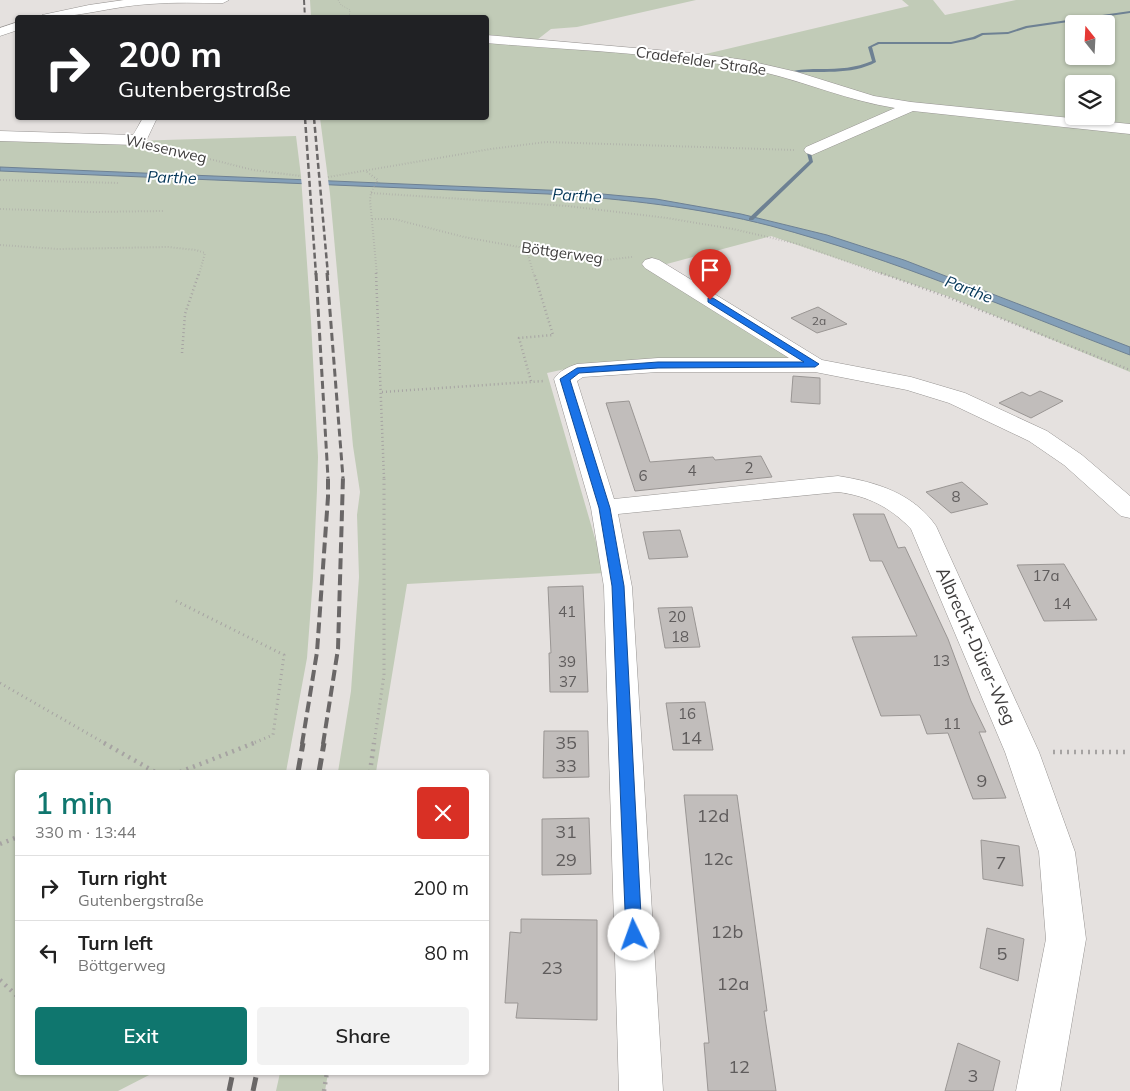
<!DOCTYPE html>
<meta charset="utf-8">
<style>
:root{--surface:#fff;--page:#f2f2f2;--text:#222;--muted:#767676;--line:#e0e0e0;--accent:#0f766e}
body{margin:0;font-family:Mulish,sans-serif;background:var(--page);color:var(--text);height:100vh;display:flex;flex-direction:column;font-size:19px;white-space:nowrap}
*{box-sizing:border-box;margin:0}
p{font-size:16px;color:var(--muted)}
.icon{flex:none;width:28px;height:28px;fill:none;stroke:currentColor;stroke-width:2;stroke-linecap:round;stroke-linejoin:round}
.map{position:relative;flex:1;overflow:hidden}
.panel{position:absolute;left:15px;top:770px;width:474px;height:305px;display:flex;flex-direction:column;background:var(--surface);border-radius:5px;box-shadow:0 1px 4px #0004}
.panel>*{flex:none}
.top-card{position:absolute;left:15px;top:15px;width:474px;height:105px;border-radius:5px;box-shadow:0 1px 4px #0004;background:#202124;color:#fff;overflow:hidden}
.needle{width:32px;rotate:342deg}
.fabs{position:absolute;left:1065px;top:15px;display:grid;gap:10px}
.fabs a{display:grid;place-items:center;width:50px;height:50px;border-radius:5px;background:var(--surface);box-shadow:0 1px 4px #0004;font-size:25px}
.pin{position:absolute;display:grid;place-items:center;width:42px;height:42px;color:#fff;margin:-51px -21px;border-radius:50% 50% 50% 0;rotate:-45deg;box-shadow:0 0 5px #0007}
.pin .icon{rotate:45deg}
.me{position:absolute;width:55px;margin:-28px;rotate:357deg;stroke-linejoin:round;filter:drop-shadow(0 0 4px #0008)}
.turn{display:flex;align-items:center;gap:18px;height:105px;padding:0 20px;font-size:22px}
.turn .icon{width:65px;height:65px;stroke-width:2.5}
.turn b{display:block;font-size:35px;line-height:42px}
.round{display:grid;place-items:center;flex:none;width:52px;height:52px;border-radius:5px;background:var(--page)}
.overview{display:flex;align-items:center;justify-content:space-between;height:85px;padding:0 20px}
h1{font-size:30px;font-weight:600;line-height:38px;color:var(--accent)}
.cta{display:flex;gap:10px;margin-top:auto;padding:10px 20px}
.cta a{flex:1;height:58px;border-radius:5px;background:var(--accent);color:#fff;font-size:20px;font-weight:600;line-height:58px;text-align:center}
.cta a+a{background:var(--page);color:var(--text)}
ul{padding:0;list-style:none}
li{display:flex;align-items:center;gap:15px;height:65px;padding:0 20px;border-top:1px solid var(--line)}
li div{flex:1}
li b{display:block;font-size:19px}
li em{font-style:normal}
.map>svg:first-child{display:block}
.green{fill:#c1cbb7;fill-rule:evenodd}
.water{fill:#839fb8;stroke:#6e8193}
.pier{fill:#e5e1df}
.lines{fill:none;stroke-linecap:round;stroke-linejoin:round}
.stream{fill:#6e8193;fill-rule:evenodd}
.building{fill:#c1bdbb;stroke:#9a9694}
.minor-casing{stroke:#979492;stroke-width:1}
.path-far4{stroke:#a6a3a2;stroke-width:1;stroke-dasharray:0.5 2;stroke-linecap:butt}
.path-far3{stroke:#a6a3a2;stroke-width:2;stroke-dasharray:0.5 2.5;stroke-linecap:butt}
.path-far2{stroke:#a6a3a2;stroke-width:2.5;stroke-dasharray:1 3;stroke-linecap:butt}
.path-far1{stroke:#a6a3a2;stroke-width:3;stroke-dasharray:1 4;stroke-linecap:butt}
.path{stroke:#a6a3a2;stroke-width:4.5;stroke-dasharray:2 5;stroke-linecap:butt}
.minor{fill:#fff;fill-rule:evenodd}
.rail-far4{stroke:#6a6767;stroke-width:2;stroke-dasharray:5 2.5;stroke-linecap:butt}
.rail-far3{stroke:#6a6767;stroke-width:2.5;stroke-dasharray:6 3;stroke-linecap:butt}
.rail-far2{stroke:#6a6767;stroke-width:3;stroke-dasharray:8 4;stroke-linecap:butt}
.rail-far1{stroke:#6a6767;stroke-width:4;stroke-dasharray:11 5;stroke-linecap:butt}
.rail{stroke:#6a6767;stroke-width:5;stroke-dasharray:14 7;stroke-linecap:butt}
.route{fill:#1a73e8;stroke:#114b97}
.labels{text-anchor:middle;stroke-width:4;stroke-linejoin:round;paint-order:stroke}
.far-number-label{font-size:12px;fill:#5f5c5c}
.far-street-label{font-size:15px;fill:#3e3c3c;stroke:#fff}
.number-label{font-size:15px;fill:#5f5c5c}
.far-water-label{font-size:16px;font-style:italic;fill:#043658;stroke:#fff}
.street-label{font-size:18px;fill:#3e3c3c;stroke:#fff}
.near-number-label{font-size:18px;fill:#5f5c5c}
</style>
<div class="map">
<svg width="1130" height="1091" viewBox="0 0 1130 1091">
<rect width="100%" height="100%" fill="#e5e1df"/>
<path class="green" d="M310,0H696L577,27L551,29L533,43L693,57L909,6L902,0H933L945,15L1016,0H1130V372L947,296L771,236L663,265L818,360L584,365L547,373L605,573L407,584L376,772H338L351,691L359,577L357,515L360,492L353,446L330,194L320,118H486V18L311,17ZM1074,24H1106V56H1074ZM1074,84H1106V116H1074Z
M296,136L301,176L311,321L318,457L317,490L313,578L307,658L286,772H18V1072L153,1073L118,1091H0V139L131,141Z
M280,1073H328L325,1091H276Z"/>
<path class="water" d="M0,167L570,191L656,199L741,214L827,235L904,260L1130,347V355C1011,310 895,259 771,226C698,207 623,199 548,194L0,171Z"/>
<path class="pier" d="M301,178L328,179L329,187L302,186Z"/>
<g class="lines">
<path class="stream" d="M1130,11V13L1027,28L1008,34L983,35L975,39L951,44H879L872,47L876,62C851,76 819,70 792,73L790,72C799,69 811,69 821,69C839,69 856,68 872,61L868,47L878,42H951L973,37L982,33L1008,32L1026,26Z
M809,152L811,153L813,162L753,220H749V218L809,161L807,153Z"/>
</g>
<path class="building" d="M818,307L847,324L817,333L791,318Z
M793,376L820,378V404L791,402Z
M1040,391L1063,401L1031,418L999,403L1022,392L1030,396Z
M629,401L650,462L713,457L715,460L761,456L772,477L635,491L606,403Z
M962,482L988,504L951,513L926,492Z
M853,514H884L898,548L905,547L948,639L971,701L986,732H979L1006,798L973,799L948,733L927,734L920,715L881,716L852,637L917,636L882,561H870Z
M680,530L688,557L649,559L643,532Z
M1064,564L1077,586L1097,620L1044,621L1017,565Z
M583,586L588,692H550L549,653H551L548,587Z
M692,607L700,647L665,648L658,608Z
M705,702L713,750H673L666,703Z
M544,731H588L589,777L543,778Z
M684,795H737L767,1011H764L776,1091H708L704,1043H709Z
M589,818L591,874L542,875V819Z
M981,840L1019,846L1023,886L983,879Z
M521,919L597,920V1020L516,1018L518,1003H505L510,932L521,933Z
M987,928L1024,939L1018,981L980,968Z
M958,1043L1000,1061L993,1091H945Z"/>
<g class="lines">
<defs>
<path id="minor" d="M124,0H229L223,3C199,3 174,2 150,4C113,6 77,18 40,18L42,15L89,5Z
M18,22V30L0,36V28Z
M486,35L692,53L745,60L797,72L874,96L911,102L1130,124V134L913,111L812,155L806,153L804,150L806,147L895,108C843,100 795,77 744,68C660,53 571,50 486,43Z
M143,118H157L147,139L136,145L0,141V131L133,135Z
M652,258L659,260L822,360L911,377L965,393L1047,431L1082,455L1130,496V518L1121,516L1064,465L1029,441L949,403L907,390L815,372H658L583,377L577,381L614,499L838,476C876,482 913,493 936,526L1039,752L1075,852L1086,939L1060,1091H1016L1046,939L1039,852L1005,752L911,529C890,507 868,496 838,492L618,514L632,587L663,1091H619L604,587L591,508L554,379C559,371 568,367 577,364L658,358H789L645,268L642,264L645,260Z"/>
</defs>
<use href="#minor" class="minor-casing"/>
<path class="path-far4" d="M338,0L341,5L350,10L349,18"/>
<path class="path-far3" d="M158,146L253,170L301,176
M367,172L378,180L371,193L370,200L377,275
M328,177L491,149L546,142L794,150
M0,180L119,183
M371,193L568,206L667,218L733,229L798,244L884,275
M0,209L93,212L163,211
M372,219H394L464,237L585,259L606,260L632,257
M0,245L58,249L168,247L196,250L205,253L199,275
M526,249L534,275"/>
<path class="path-far2" d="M376,273L384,478
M881,273L950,298L1130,370
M182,353L185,314L199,273
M531,381L519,338L553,335L534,273
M382,392L544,381"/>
<path class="path-far1" d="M176,601L284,655L273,735L251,744
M0,683L106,744
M374,744L384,675V477"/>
<path class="path" d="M104,743L155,772
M1053,752H1130
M180,772L254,743
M370,772L374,743
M0,844L18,837
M0,980L18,997
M324,1091L327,1072"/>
<use href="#minor" class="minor"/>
<path class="rail-far4" d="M304,0L305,18"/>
<path class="rail-far3" d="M305,118L316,275
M314,118L328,275"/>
<path class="rail-far2" d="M316,273L328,478
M327,273L343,478"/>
<path class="rail-far1" d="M302,744L317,652L328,497V477
M323,744L338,649L343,477"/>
<path class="rail" d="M298,772L303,743
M319,772L324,743
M229,1091L233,1072
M253,1091L257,1072"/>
</g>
<path class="route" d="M708,298H713L819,364L815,367L658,368L579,373L570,380L610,508L624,586L642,935L640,939L634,942L628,939L626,935L612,586L599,508L560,379L577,368L658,362H804L708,302Z"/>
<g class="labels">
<g class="far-number-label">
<text x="819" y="325">2a</text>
</g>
<g class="far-street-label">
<text transform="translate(701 61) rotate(8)" y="5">Cradefelder Straße</text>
<text transform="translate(166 149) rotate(13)" y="5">Wiesenweg</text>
<text transform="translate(562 253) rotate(8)" y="5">Böttgerweg</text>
</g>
<g class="number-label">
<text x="749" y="473">2</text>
<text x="692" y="476">4</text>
<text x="643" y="481">6</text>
<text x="956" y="502">8</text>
<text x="1046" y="581">17a</text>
<text x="1062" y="609">14</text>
<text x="567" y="617">41</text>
<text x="677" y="622">20</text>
<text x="680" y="642">18</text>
<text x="941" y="666">13</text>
<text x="567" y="667">39</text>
<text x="568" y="687">37</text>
<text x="687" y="719">16</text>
<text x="952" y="729">11</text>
</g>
<g class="far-water-label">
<text transform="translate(172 177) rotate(2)" y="6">Parthe</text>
<text transform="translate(577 195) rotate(3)" y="6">Parthe</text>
<text transform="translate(969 289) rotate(21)" y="6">Parthe</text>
</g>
<g class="street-label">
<text transform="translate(976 646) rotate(66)" y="6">Albrecht-Dürer-Weg</text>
</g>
<g class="near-number-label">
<text x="691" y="744">14</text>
<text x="566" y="749">35</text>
<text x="566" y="772">33</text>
<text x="982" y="787">9</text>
<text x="713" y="822">12d</text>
<text x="566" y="838">31</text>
<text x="718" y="865">12c</text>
<text x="566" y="866">29</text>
<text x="1001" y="869">7</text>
<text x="727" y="938">12b</text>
<text x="1002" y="960">5</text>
<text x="552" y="974">23</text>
<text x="733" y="990">12a</text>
<text x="739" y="1073">12</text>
<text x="973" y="1082">3</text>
</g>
</g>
</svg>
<div class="fabs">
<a><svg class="needle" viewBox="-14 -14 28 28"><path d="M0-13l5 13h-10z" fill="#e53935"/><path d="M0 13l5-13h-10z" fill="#767676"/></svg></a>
<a><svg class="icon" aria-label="layers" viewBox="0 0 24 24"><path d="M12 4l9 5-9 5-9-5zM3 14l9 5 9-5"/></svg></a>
</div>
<div class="pin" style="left:710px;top:300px;background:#d93025"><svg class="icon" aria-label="arrive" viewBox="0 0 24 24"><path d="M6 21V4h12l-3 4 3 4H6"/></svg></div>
<svg class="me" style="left:634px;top:935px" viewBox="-20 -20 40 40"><circle r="19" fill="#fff"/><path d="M0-13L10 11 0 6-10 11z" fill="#1a73e8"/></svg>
<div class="top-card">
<div class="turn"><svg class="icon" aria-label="right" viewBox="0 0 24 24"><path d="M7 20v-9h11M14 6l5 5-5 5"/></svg><div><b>200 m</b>Gutenbergstraße</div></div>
</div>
<section class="panel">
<div class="overview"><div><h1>1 min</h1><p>330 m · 13:44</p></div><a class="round" style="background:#d93025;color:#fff"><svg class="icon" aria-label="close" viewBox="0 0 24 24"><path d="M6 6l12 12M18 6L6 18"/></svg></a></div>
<ul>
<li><svg class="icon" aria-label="right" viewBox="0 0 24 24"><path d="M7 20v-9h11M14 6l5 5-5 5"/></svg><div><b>Turn right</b><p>Gutenbergstraße</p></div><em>200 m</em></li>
<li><svg class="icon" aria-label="left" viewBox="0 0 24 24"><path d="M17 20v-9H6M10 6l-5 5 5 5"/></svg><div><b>Turn left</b><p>Böttgerweg</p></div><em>80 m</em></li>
</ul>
<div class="cta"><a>Exit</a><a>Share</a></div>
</section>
</div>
